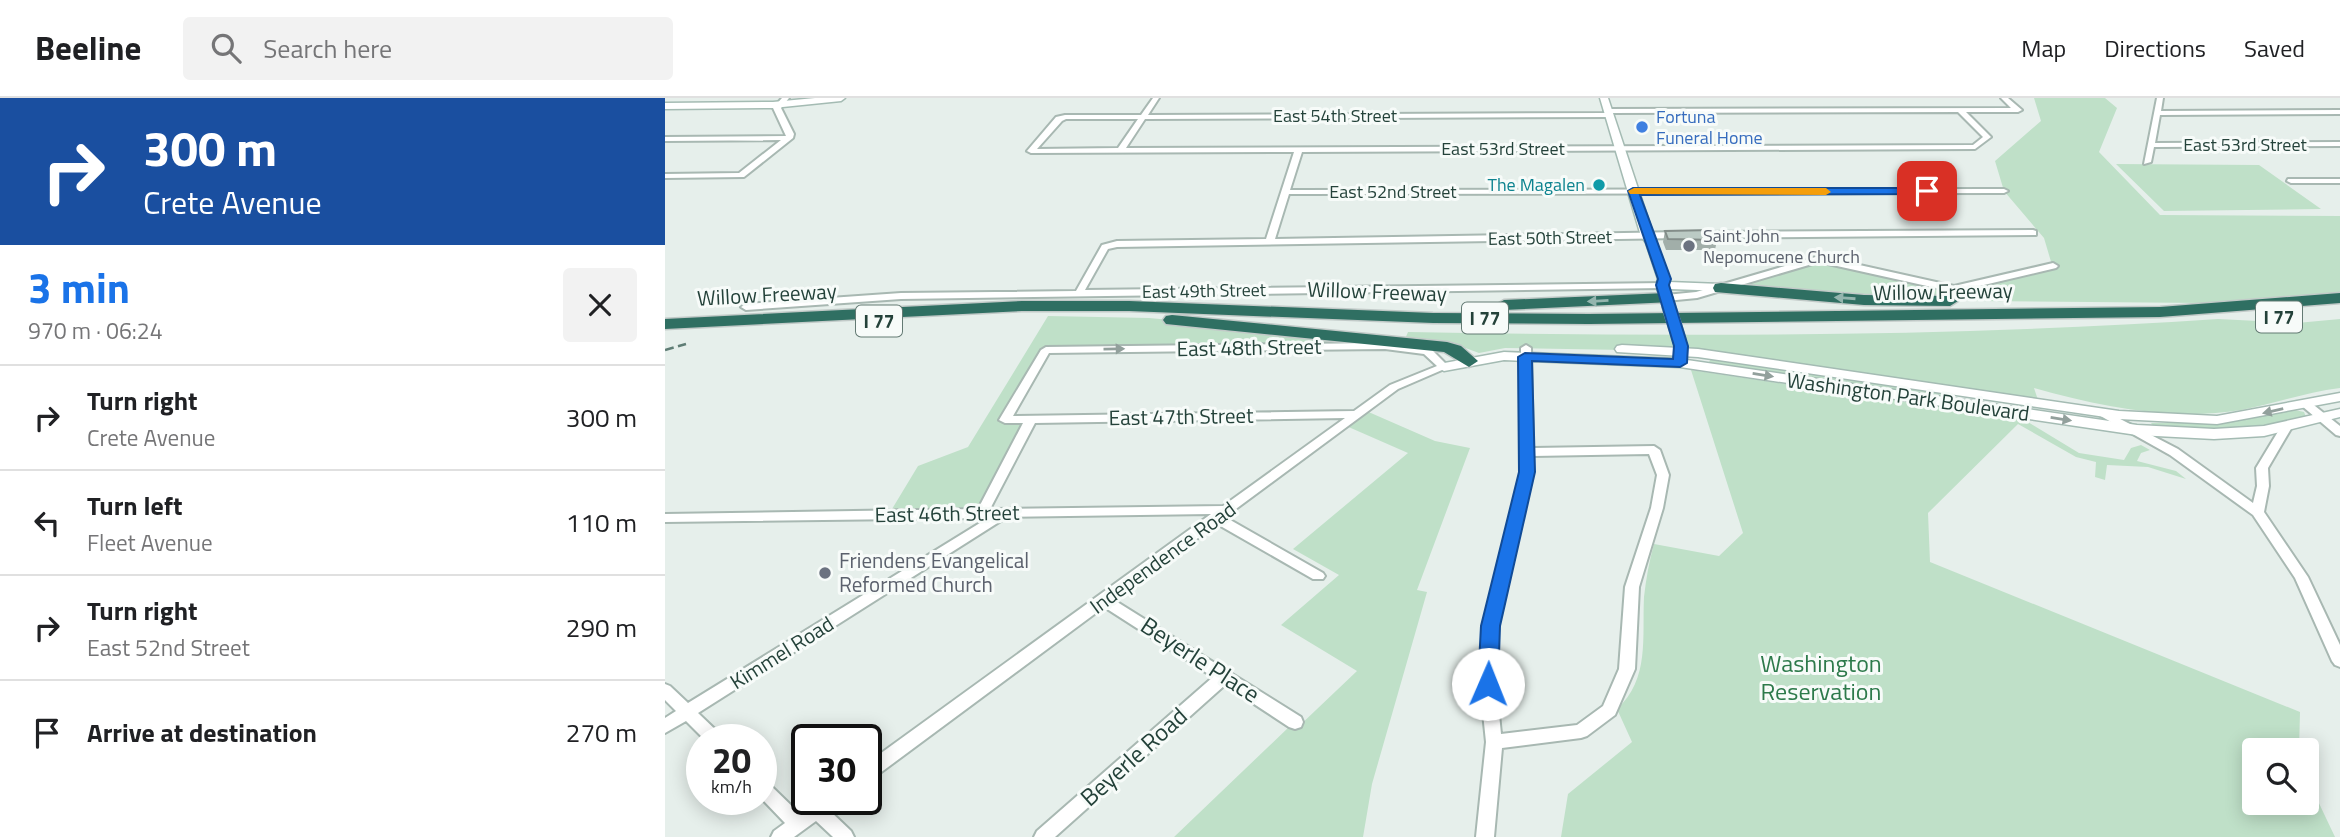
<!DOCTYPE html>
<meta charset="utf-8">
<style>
:root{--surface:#fff;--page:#f2f2f2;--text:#202124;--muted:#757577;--line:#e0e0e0;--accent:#1a73e8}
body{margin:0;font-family:"Titillium Web",sans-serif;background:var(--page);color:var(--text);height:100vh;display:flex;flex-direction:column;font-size:26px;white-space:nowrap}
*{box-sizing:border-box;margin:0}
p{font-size:23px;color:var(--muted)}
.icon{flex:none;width:38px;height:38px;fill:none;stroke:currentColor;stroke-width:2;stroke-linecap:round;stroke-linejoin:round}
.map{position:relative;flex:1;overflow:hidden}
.details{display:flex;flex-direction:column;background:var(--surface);width:665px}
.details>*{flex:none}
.banner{background:#1a4fa0;color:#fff;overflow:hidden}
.tools{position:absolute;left:1577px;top:640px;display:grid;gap:14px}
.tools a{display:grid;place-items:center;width:77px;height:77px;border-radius:7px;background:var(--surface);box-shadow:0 4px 18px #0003;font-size:35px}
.speed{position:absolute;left:21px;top:626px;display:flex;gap:14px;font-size:35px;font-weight:700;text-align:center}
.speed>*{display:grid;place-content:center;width:91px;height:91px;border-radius:50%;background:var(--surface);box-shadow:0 4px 18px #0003;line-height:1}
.speed small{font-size:18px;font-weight:400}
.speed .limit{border:4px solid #111;border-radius:10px;background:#fff;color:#111}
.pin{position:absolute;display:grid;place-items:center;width:60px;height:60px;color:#fff;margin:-30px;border-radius:14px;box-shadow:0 4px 10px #0006}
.me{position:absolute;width:77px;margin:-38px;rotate:1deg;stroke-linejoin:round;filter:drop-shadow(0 0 5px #0008)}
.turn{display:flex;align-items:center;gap:24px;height:147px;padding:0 28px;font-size:32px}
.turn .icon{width:91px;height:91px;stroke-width:2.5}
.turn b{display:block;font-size:49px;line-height:60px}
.round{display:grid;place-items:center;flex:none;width:74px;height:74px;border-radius:7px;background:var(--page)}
.head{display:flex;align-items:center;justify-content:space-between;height:119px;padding:0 28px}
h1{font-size:42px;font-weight:700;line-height:52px;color:var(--accent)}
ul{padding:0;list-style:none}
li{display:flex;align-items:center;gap:21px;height:105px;padding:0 28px;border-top:2px solid var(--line)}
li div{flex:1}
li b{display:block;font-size:26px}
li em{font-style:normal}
header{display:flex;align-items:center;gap:42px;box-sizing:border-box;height:98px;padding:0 35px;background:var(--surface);border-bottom:2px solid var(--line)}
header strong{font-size:33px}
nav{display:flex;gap:38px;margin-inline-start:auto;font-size:24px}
.search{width:490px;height:63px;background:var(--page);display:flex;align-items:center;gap:18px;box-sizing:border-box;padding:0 24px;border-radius:7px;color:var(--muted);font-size:26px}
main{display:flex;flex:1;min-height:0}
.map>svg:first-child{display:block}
.green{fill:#bfe0c8}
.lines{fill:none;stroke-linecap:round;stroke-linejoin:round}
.street-casing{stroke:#a8b8b2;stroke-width:4}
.secondary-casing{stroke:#a4bbb3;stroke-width:3}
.highway-casing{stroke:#c2cac8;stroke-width:3}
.street{fill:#fff;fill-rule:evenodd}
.secondary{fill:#fff;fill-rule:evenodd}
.highway{fill:#2f6f62;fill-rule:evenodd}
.rail{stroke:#5f7d75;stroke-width:2.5;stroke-dasharray:9 4.5;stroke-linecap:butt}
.secondary-bridge-casing{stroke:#a4bbb3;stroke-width:15;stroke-linecap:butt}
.secondary-bridge{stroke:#fff;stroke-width:12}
.wall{fill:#a1aea9}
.building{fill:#bbcac4;stroke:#838d89;stroke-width:2}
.oneway{fill:#93b5ae}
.oneway2{fill:#92a09c}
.route{fill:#1a73e8;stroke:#114b97;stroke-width:2}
.slow{fill:#f59e0b}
.shop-dot{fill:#3f7fe0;stroke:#f7fbf9;stroke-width:2.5}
.culture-dot{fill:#0f9aa8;stroke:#f7fbf9;stroke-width:2.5}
.worship-dot{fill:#6b7280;stroke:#f7fbf9;stroke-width:2.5}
.labels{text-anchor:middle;stroke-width:6;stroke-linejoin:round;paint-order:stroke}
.far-street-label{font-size:18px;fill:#24423a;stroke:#f7fbf9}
.far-shop-label{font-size:18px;fill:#366cbe;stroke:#f7fbf9;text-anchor:start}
.far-culture-label{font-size:18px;fill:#0d838f;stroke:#f7fbf9;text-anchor:end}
.far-worship-label{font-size:18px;fill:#5b616d;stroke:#f7fbf9;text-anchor:start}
.shield{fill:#f7fbf9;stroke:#637a73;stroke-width:2}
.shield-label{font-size:19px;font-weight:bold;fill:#24423a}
.street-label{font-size:21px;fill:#24423a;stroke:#f7fbf9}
.worship-label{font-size:21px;fill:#5b616d;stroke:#f7fbf9;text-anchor:start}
.near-street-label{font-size:24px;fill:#24423a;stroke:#f7fbf9}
.near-park-label{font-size:24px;fill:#2d7a4b;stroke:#f7fbf9}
</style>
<header>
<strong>Beeline</strong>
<div class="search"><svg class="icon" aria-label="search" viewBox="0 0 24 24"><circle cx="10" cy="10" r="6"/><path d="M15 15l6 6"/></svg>Search here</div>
<nav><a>Map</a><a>Directions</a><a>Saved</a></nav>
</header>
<main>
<section class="details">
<div class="banner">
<div class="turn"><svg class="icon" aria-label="right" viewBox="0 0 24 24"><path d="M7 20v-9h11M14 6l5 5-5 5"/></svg><div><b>300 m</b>Crete Avenue</div></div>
</div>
<div class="head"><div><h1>3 min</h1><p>970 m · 06:24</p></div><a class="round"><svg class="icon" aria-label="close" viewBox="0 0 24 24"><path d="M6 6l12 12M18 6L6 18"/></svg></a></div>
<ul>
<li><svg class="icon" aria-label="right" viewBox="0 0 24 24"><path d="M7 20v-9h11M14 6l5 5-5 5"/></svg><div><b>Turn right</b><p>Crete Avenue</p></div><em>300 m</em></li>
<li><svg class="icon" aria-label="left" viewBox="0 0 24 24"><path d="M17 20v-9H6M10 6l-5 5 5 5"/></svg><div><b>Turn left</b><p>Fleet Avenue</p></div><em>110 m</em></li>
<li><svg class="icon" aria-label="right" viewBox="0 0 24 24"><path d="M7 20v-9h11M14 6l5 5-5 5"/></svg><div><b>Turn right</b><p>East 52nd Street</p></div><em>290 m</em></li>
<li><svg class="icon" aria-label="arrive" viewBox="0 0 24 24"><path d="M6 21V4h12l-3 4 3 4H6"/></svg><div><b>Arrive at destination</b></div><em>270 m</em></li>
</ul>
</section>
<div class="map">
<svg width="1675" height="739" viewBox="0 0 1675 739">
<rect width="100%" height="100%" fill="#e6efeb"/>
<path class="green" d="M1369,0H1440L1452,10L1434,54L1495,117L1675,118V200L1641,204L1540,205L1199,202L1056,190L1154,161L1289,191L1387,167L1379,140L1339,93L1330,63L1376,23Z
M1451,66L1594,67L1656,111L1499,113Z
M383,218L484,220L723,242L720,248L381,252L340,321H366L317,415L224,416L253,368L303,349Z
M1553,221L1632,225L1675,221V290C1641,294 1609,306 1576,312C1507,323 1436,309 1369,290L1374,305L1017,253L840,250L814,255L795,248L740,241L743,234C1013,239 1284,239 1553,221Z
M1046,261L1280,295L1281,300L1053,267L1044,264Z
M1026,272L1358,321L1414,355L1459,362L1466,350L1476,347L1485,352L1476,355L1472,363L1511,373L1521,381L1483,369L1442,367L1440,382L1430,379L1431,364L1411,359L1353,326L1263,415L1265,464L1635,614L1634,653H1589V705H1642V680L1670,739H896L903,696L967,644L952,611C985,581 977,539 979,499C981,481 984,464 989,446L1054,458L1078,435Z
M699,312L770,343L805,350L752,492L762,494L707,686L698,739H509L625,628L631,631L692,573L616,527L674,477L628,451L743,355L679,327Z
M1630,312L1639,314L1641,319L1602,328L1569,332L1489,329L1486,325H1560Z"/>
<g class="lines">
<defs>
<path id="street" d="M117,0H124L116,10L129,36L128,40L79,79L0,80V76L74,75L116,42L0,43V39L121,38L108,10Z
M488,0H494L483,17L942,15L939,13L943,11L1346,10L1336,0H1343L1357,12L1353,14H1301L1326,39L1310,51L637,54L625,92L1339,91L1343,93L1339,95L624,96L610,141L1016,134L1020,137L1016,140L452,149L443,151L420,192L1000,185V189L997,190L236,201L81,212L76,209L81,206L236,195L411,193L437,147L452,143L601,141L629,54L366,55L362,53L391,19L400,17H476ZM1293,14L1318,39L1308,47L461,50L480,21L944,19L948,17L945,15ZM401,21H473L453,50L372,51L397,23Z
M1492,0H1498L1496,13L1675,12V16L1495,17L1490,45L1675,44V48L1489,49L1486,64L1479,66Z
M1623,81H1675V85H1626L1622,83Z
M1368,132L1371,133V137L1034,140L1030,137L1034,134Z
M1154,158L1289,188L1388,165L1393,168L1391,170L1289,194L1154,164L1032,200L1001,203L996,200L1001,197L1031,194Z
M720,245L766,251L784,269L733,291L560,419L658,475L660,478L658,481H648L552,426L449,502L636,619L638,624L636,629L630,631L624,629L560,587L390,739H369L372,733L548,579L439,509L207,681L201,683V666L546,416L342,419L33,615L56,637L58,642H40L21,623L0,635V620L11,613L0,602V586L5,588L23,605L323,420L0,424V416L313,411L358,325H340L334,322L376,252L381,249ZM720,251L759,256L772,268L725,287L689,313L348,318L384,255ZM680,320L558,408L325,411L370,325Z
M861,247L866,250L868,350L989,348L995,352L1004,377L998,410L974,489L970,571L950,617L922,638L916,640L837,650L829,739H811L821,644L815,586L818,528L856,374V250ZM984,356L992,377L986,410L960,489L954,571L938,608L912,627L836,636L831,586L832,528L868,374V358Z
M1641,303L1645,304L1675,328V338L1671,337L1637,308L1635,306Z
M1436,311L1513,351L1588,405L1592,388L1591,370L1617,327H1625L1627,329L1603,370L1604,388L1599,414L1643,479L1675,547V569L1670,567L1667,563L1630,480L1588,417L1505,357L1432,316L1430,314L1432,312Z
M96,682L102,684L134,715L153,702H174L172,707L165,713L186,733L189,739H168L151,723L129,739H106L109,733L120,725L96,700Z"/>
<path id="secondary" d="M150,0H180L176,3L108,10L0,11V5L108,4Z
M935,0H943L1004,184L1056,186L1060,187V193L1005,191L1009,206L1003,210L997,206L991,187L993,181L981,145L976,138Z
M957,247L1033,251L1454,313L1552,318L1675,295V303L1552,326L1454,321L1033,259L952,254L950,251L952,248Z
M839,254L1015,261L1472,327L1549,331L1599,328L1675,311V319L1599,338L1549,341L1472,337L1015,269L839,262L779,273L772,269L774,266Z"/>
<path id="highway" d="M1056,185L1199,197L1285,198L1293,203L1285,208L1199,207L1050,194L1048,190L1050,186Z
M1001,195L1007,196L1009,200L1007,204L839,212L831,207L839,202Z
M1675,195V205L1495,219L924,226L768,225L464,213H357L0,231V221L357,203H464L768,215L924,216L1495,209Z
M507,217L782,244L796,248L813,263L804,269L779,254L501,226L498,222L501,218Z"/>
</defs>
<use href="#street" class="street-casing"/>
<use href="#secondary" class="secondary-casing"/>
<use href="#highway" class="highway-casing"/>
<use href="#street" class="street"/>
<use href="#secondary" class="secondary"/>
<use href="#highway" class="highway"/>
<path class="rail" d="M0,252L21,246"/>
<defs>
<path id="secondary-bridge" d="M1003,206L1015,244"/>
</defs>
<use href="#secondary-bridge" class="secondary-bridge-casing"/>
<use href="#secondary-bridge" class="secondary-bridge"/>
</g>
<path class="wall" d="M1000,133L1052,142L1050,152H1001L998,144Z"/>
<path class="building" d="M1047,132L1052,142L1003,141L1000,133Z"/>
<defs><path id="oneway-solid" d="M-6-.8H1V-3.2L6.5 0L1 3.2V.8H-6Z" transform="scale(1.75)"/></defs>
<g class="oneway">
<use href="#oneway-solid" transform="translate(1180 200) rotate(-176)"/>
<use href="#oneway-solid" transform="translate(933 203) rotate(177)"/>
</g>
<g class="oneway2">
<use href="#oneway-solid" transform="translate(449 251) rotate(-1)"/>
<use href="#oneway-solid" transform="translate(1098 277) rotate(9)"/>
<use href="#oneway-solid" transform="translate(1608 313) rotate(167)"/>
<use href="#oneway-solid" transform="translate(1396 321) rotate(9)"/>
</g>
<path class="route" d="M968,90H1262L1267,93L1262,96L975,97L1006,181L1004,187L1023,248L1022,265L1015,269L867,263L870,374L835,528L833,586L830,592L823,594L816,592L813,586L816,528L854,374L853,259L860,255L1008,261L1009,248L991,187L993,181L963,93Z"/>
<path class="slow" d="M969,90H1161L1166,94L1161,97L965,96L963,93Z"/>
<circle class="shop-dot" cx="977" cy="29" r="7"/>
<circle class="culture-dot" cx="934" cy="87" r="7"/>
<g class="worship-dot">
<circle cx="1024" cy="148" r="7"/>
<circle cx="160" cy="475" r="7"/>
</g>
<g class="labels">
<g class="far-street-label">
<text x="670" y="24">East 54th Street</text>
<text x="1580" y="53">East 53rd Street</text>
<text x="838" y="57">East 53rd Street</text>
<text x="728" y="100">East 52nd Street</text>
<text transform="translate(885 140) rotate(-1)" y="6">East 50th Street</text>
<text transform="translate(539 193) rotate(-1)" y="6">East 49th Street</text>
</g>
<g class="far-shop-label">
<text x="991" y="25">Fortuna<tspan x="991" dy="21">Funeral Home</tspan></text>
</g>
<g class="far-culture-label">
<text x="920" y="93">The Magalen</text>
</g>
<g class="far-worship-label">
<text x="1038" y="144">Saint John<tspan x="1038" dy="21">Nepomucene Church</tspan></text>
</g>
<g class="shield">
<rect x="1591" y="203.5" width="46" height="31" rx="5"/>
<rect x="797" y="204.5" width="46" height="31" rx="5"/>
<rect x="191" y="207.5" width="46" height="31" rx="5"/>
</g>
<g class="shield-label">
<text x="1614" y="226">I 77</text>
<text x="820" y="227">I 77</text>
<text x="214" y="230">I 77</text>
</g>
<g class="street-label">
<text transform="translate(712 194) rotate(2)" y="7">Willow Freeway</text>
<text transform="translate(1278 194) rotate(-1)" y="7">Willow Freeway</text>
<text transform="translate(102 197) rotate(-3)" y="7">Willow Freeway</text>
<text transform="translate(584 250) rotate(-1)" y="7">East 48th Street</text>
<text transform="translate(1243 299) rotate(8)" y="7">Washington Park Boulevard</text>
<text transform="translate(516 319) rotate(-1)" y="7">East 47th Street</text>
<text transform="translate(282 416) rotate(-1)" y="7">East 46th Street</text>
<text transform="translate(498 460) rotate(-36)" y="7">Independence Road</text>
<text transform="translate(117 555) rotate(-32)" y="7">Kimmel Road</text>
</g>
<g class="worship-label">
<text x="174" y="470">Friendens Evangelical<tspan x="174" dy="24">Reformed Church</tspan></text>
</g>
<g class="near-street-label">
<text transform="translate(535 562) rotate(33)" y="8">Beyerle Place</text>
<text transform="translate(469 659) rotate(-42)" y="8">Beyerle Road</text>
</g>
<g class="near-park-label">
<text x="1156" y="574">Washington<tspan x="1156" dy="28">Reservation</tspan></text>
</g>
</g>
</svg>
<div class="tools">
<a><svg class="icon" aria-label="search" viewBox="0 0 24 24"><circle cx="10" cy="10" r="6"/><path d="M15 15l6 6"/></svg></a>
</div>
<div class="speed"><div>20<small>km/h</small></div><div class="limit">30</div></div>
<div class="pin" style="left:1262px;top:93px;background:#d93025"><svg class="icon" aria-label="arrive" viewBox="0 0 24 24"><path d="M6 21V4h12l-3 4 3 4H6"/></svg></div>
<svg class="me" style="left:823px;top:586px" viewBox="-20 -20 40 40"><circle r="19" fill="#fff"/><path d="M0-13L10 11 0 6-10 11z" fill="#1a73e8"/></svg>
</div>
</main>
